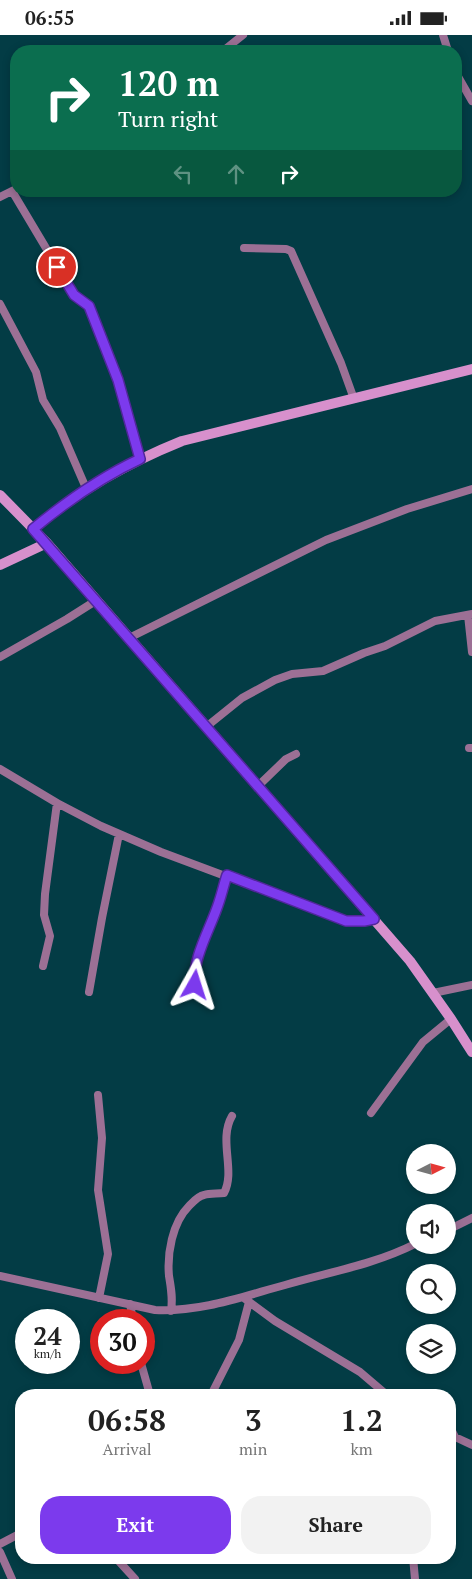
<!DOCTYPE html>
<style>
:root{--surface:#fff;--page:#f2f2f2;--text:#222;--muted:#767676;--accent:#7c3aed}
body{margin:0;font-family:"PT Serif",serif;background:var(--page);color:var(--text);height:100vh;display:flex;flex-direction:column;font-size:19px;white-space:nowrap}
*{box-sizing:border-box;margin:0}
p{font-size:16px;color:var(--muted)}
.icon{flex:none;width:28px;height:28px;fill:none;stroke:currentColor;stroke-width:2;stroke-linecap:round;stroke-linejoin:round}
.map{position:relative;flex:1;overflow:hidden}
.sheet{position:absolute;left:15px;top:1354px;width:441px;height:175px;display:flex;flex-direction:column;background:var(--surface);border-radius:20px;box-shadow:0 2px 8px #0003}
.sheet>*{flex:none}
.guide{position:absolute;left:10px;top:10px;width:452px;height:152px;border-radius:20px;box-shadow:0 2px 8px #0003;background:#0b6e4f;color:#fff;overflow:hidden}
.needle{width:32px;rotate:84deg}
.tools{position:absolute;left:406px;top:1109px;display:grid;gap:10px}
.tools a{display:grid;place-items:center;width:50px;height:50px;border-radius:50%;background:var(--surface);box-shadow:0 2px 8px #0003;font-size:25px}
.speed{position:absolute;left:15px;top:1274px;display:flex;gap:10px;font-size:25px;font-weight:700;text-align:center}
.speed>*{display:grid;place-content:center;width:65px;height:65px;border-radius:50%;background:var(--surface);box-shadow:0 2px 8px #0003;line-height:1}
.speed small{font-size:12px;font-weight:400}
.speed .limit{border:8px solid #d22;background:#fff;color:#111}
.pin{position:absolute;display:grid;place-items:center;width:42px;height:42px;color:#fff;margin:-21px;border:2px solid #fff;border-radius:50%;box-shadow:0 1px 5px #0007}
.me{position:absolute;width:55px;margin:-28px;rotate:6deg;stroke-linejoin:round;filter:drop-shadow(0 0 4px #0008)}
.turn{display:flex;align-items:center;gap:18px;height:105px;padding:0 25px;font-size:22px}
.turn .icon{width:65px;height:65px;stroke-width:2.5}
.turn b{display:block;font-size:35px;line-height:42px}
.lanes{display:flex;align-items:center;height:48px;padding:0 25px;background:#0003;justify-content:center;gap:25px;direction:ltr}
.lanes .off{opacity:.35}
.eta{display:flex;justify-content:space-evenly;align-items:center;height:85px;text-align:center}
.eta b{font-size:30px;font-weight:700;line-height:35px}
.action{display:flex;gap:10px;margin-top:auto;padding:10px 25px}
.action a{flex:1;height:58px;border-radius:20px;background:var(--accent);color:#fff;font-size:20px;font-weight:700;line-height:58px;text-align:center}
.action a+a{background:var(--page);color:var(--text)}
.status{display:flex;justify-content:space-between;align-items:center;height:35px;padding:0 25px;background:var(--surface);direction:ltr}
.status svg{height:14px;fill:currentColor}
.map>svg:first-child{display:block}
.lines{fill:none;stroke-linecap:round;stroke-linejoin:round}
.street{stroke:#9c7095;stroke-width:8}
.secondary{stroke:#d790cc;stroke-width:10}
.route-casing{stroke:#51269a;stroke-width:12}
.route{stroke:#7c3aed;stroke-width:9}
</style>
<div class="status"><b>06:55</b><svg viewBox="0 0 49 12"><path d="M0 12V9h3v3zM5 12V6h3v6zM10 12V3h3v9zM15 12V0h3v12zM26 1h20v11H26zM47 4h2v5h-2z"/></svg></div>
<div class="map">
<svg width="472" height="1544" viewBox="0 0 472 1544">
<rect width="100%" height="100%" fill="#033c45"/>
<g class="lines">
<path class="street" d="M443,0L448,16
M223,16L243,0
M456,38L472,66
M12,156L74,260L89,271L118,345L141,424
M0,162L16,154
M244,213L286,214L291,216L341,328L354,364
M0,269L36,337L43,365L60,393L86,453
M468,580L472,617
M129,603L326,505L407,474L472,454
M0,622L67,584L97,565
M206,692L242,663L275,645L292,639L323,636L364,618L385,611L435,586L472,579
M469,713H472
M0,734L57,768L101,791L161,817L346,886H364L374,884
M258,751L286,724L296,719
M43,931L50,901L44,880L45,859L57,768
M195,950C192,922 211,893 219,867C222,858 224,849 227,840
M89,957L102,883L119,799
M433,958L472,950
M98,1060L102,1103L98,1155L108,1219L99,1263
M371,1078L423,1007L451,984
M448,1195L472,1183
M0,1241L155,1275C201,1277 241,1262 285,1250C329,1237 373,1230 415,1209
M244,1263L275,1286L360,1337L387,1360
M130,1269L133,1285
M171,1276C173,1263 171,1253 169,1241C167,1219 172,1188 189,1171C193,1167 198,1161 204,1160C210,1158 217,1159 224,1158C236,1136 218,1105 232,1081
M141,1328L150,1360
M211,1360L239,1305L249,1267
M450,1392L455,1402L472,1410
M0,1509L21,1498
M0,1517L12,1544
M115,1522L135,1544
M413,1522L415,1544"/>
<path class="secondary" d="M0,460L47,508L410,926L451,984L472,1017
M33,494C81,455 125,429 182,406L472,334
M0,530L47,508"/>
</g>
<g class="lines">
<defs>
<path id="route" d="M57,232L74,260L89,271L118,345L140,424C101,442 67,466 33,494L374,884L364,886H346L227,840C224,849 222,858 219,867C211,893 192,922 195,950"/>
</defs>
<use href="#route" class="route-casing"/>
<use href="#route" class="route"/>
</g>
</svg>
<div class="tools">
<a><svg class="needle" viewBox="-14 -14 28 28"><path d="M0-13l5 13h-10z" fill="#e53935"/><path d="M0 13l5-13h-10z" fill="#767676"/></svg></a>
<a><svg class="icon" aria-label="sound" viewBox="0 0 24 24"><path d="M4 9h4l5-4v14l-5-4H4zM17 9q2 3 0 6"/></svg></a>
<a><svg class="icon" aria-label="search" viewBox="0 0 24 24"><circle cx="10" cy="10" r="6"/><path d="M15 15l6 6"/></svg></a>
<a><svg class="icon" aria-label="layers" viewBox="0 0 24 24"><path d="M12 4l9 5-9 5-9-5zM3 14l9 5 9-5"/></svg></a>
</div>
<div class="speed"><div>24<small>km/h</small></div><div class="limit">30</div></div>
<div class="pin" style="left:57px;top:232px;background:#d93025"><svg class="icon" aria-label="arrive" viewBox="0 0 24 24"><path d="M6 21V4h12l-3 4 3 4H6"/></svg></div>
<svg class="me" style="left:195px;top:950px" viewBox="-20 -20 40 40"><path d="M0-17L14 15 0 8-14 15z" fill="#7c3aed" stroke="#fff" stroke-width="4"/></svg>
<div class="guide">
<div class="turn"><svg class="icon" aria-label="right" viewBox="0 0 24 24"><path d="M7 20v-9h11M14 6l5 5-5 5"/></svg><div><b>120 m</b>Turn right</div></div>
<div class="lanes"><svg class="icon off" aria-label="left" viewBox="0 0 24 24"><path d="M17 20v-9H6M10 6l-5 5 5 5"/></svg><svg class="icon off" aria-label="ahead" viewBox="0 0 24 24"><path d="M12 20V5M6 11l6-6 6 6"/></svg><svg class="icon" aria-label="right" viewBox="0 0 24 24"><path d="M7 20v-9h11M14 6l5 5-5 5"/></svg></div>
</div>
<section class="sheet">
<div class="eta">
<div><b>06:58</b><p>Arrival</p></div>
<div><b>3</b><p>min</p></div>
<div><b>1.2</b><p>km</p></div>
</div>
<div class="action"><a>Exit</a><a>Share</a></div>
</section>
</div>
